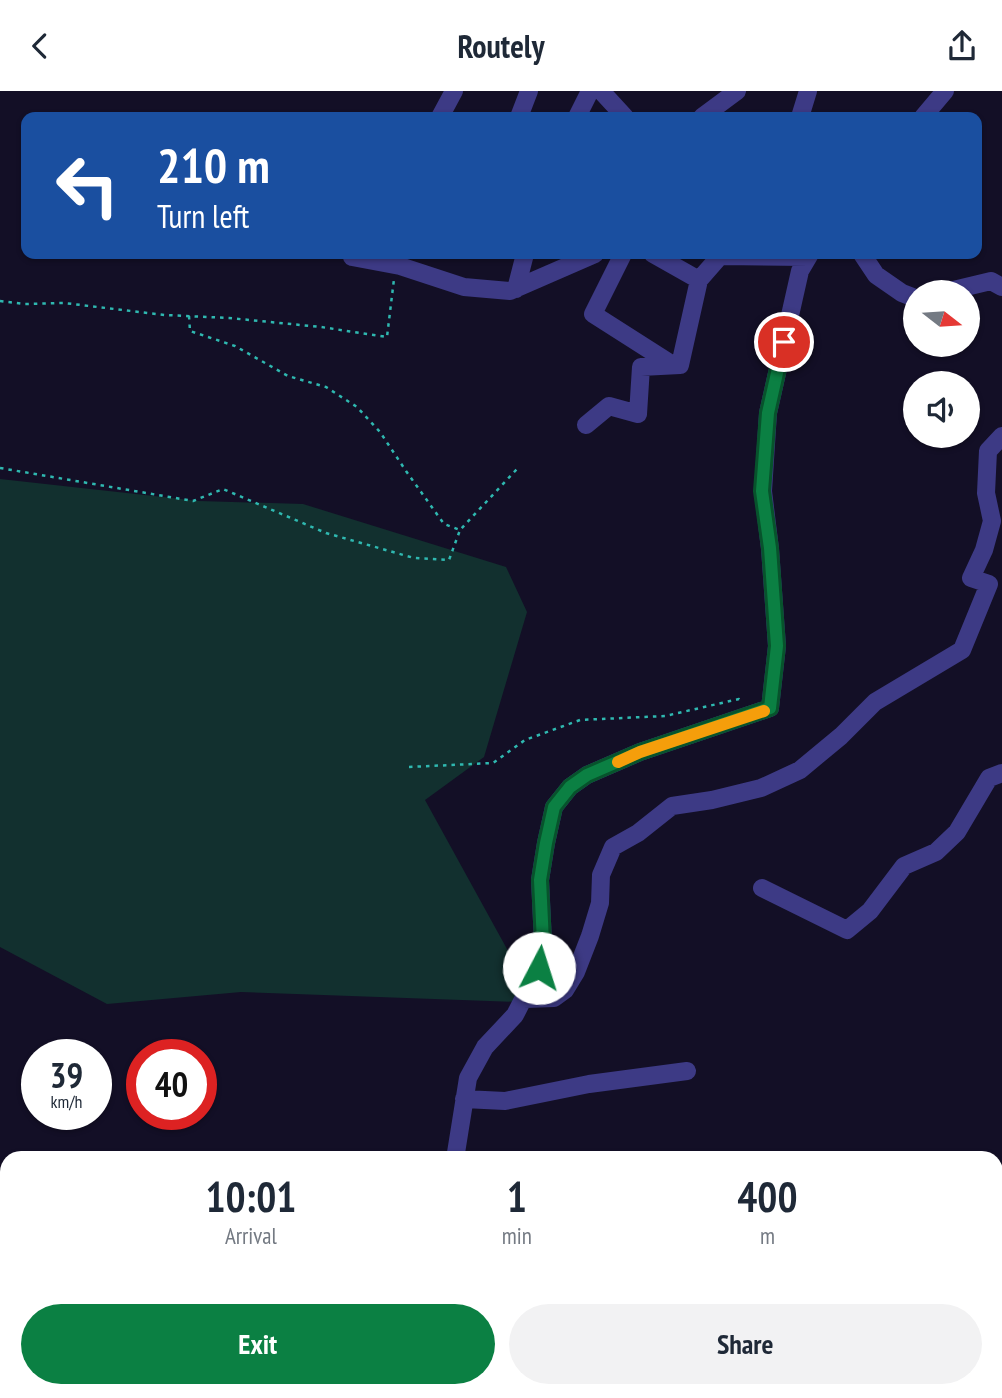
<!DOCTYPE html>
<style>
:root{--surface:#fff;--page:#f2f2f3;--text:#1f2937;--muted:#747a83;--accent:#0b8043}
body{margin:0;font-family:"PT Sans Narrow",sans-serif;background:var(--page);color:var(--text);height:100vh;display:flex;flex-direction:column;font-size:26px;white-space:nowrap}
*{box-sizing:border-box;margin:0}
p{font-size:23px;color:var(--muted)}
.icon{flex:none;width:38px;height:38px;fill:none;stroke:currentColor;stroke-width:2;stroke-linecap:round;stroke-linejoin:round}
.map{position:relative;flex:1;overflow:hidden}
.panel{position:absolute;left:0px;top:1060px;width:1003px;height:247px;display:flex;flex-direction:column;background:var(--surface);border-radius:21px 21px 0 0;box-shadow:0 2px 5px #0004}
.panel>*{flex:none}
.banner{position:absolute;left:21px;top:21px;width:961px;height:147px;border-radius:14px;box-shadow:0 2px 5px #0004;background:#1a4fa0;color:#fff;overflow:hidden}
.needle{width:46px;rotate:107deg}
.fabs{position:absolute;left:903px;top:189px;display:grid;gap:14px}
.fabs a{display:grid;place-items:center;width:77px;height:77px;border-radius:50%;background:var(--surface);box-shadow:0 2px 5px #0004;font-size:35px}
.speed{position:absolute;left:21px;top:948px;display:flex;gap:14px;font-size:35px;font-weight:700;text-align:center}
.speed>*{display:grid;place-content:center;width:91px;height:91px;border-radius:50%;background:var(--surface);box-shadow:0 2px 5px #0004;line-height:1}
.speed small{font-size:18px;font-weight:400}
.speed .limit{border:10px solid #d22;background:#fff;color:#111}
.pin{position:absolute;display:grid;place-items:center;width:60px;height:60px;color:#fff;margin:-30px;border:4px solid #fff;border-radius:50%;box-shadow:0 2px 7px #0007}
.me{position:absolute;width:77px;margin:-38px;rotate:5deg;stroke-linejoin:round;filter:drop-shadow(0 0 5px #0008)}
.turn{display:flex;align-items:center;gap:24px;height:147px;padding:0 21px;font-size:32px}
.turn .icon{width:91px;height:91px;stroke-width:2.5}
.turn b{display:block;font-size:49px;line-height:60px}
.eta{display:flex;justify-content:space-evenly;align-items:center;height:119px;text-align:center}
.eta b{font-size:42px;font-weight:600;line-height:49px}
.button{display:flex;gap:14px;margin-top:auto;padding:14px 21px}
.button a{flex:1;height:80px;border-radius:42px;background:var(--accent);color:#fff;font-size:28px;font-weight:600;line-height:80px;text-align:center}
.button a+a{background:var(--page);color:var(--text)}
header{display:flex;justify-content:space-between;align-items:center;height:91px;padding:0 21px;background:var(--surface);font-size:32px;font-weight:600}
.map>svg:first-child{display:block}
.green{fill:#12302f}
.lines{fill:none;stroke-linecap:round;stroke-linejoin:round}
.path{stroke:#2fb8b0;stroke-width:2.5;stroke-dasharray:3.5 5;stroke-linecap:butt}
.minor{stroke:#3d3a85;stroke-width:18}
.route-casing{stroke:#07532c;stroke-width:18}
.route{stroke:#0b8043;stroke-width:12}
.slow{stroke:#f59e0b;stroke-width:12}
</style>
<header><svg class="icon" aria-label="back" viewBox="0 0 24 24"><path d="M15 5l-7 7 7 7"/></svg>Routely<svg class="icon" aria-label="share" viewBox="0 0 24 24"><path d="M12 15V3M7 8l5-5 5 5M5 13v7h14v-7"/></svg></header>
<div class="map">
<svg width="1002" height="1307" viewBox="0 0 1002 1307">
<rect width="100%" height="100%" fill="#130f26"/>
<path class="green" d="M0,388L199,410L303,413L506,476L527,521L484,666L425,709L518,878L534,866L520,911L241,901L107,913L0,856Z"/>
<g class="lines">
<path class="path" d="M0,210L24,213L64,212L165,224L229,227L321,236L387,246L394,188
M189,225L190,240L235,255L288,285L326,296L357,316L380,341L406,380L444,433L460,439L517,378
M0,377L193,410L223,398L326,442L414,467L449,469L460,439
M409,676L493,672L525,649L580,629L665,625L739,608L742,610"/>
<path class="minor" d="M601,0L625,26
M440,26L454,0
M519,26L529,0
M577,26L590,0
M702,26L737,0
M800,26L808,0
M923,26L945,0
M353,163L352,166L400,175L464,196L510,200L595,163
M623,163L593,223L673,274
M653,163L699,189L720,165L808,166
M862,163L876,184L902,202L915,207
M516,198L525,163
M945,201L991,190L1002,196
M586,334L609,315L638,323L641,276L680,274L699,189
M762,797L847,839L870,820L904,775L936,761L957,741L989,687L1002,682
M524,908L554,907L565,899L576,881L590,845L600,812L601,784L613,756L638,742L672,715L712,709L761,697L800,679L841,645L875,611L962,559L989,493L971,487L984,459L992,430L986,402L988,360L1002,345
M464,1008L505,1010L589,993L687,980
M455,1068L468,987L485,956L515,924L539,877L543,851L540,789L546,752L554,716L570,696L587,684L640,661L770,617L777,555L770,458L763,400L768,322L800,180L810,163
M996,1089L1002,1087
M0,1146L7,1147
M0,1164L7,1161
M0,1279L7,1281
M996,1281L1002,1262
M210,1300L222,1307
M749,1300L776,1307
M110,1307L112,1300
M988,1307L990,1300"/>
</g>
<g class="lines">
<defs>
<path id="route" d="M539,877L543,851L540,789L546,752L554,716L570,696L587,684L640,661L770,617L777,555L770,457L762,400L768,322L784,251"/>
</defs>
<use href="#route" class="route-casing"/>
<use href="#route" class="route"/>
<path class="slow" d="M618,671L640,661L764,620"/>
</g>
</svg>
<div class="fabs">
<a><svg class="needle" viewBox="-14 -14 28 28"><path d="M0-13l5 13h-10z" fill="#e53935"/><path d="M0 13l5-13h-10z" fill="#747a83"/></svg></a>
<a><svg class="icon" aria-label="sound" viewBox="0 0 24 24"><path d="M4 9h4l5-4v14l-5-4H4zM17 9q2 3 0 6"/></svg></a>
</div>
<div class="speed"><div>39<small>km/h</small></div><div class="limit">40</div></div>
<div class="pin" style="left:784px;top:251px;background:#d93025"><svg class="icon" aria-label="arrive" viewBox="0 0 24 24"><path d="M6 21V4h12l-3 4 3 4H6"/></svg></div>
<svg class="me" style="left:539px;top:877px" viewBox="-20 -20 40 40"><circle r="19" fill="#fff"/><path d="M0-13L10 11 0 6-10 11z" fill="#0b8043"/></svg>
<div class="banner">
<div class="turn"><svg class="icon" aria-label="left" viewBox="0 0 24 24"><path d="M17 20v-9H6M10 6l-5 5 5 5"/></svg><div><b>210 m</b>Turn left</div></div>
</div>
<section class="panel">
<div class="eta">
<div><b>10:01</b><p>Arrival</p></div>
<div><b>1</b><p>min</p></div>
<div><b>400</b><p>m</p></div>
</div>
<div class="button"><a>Exit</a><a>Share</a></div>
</section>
</div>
